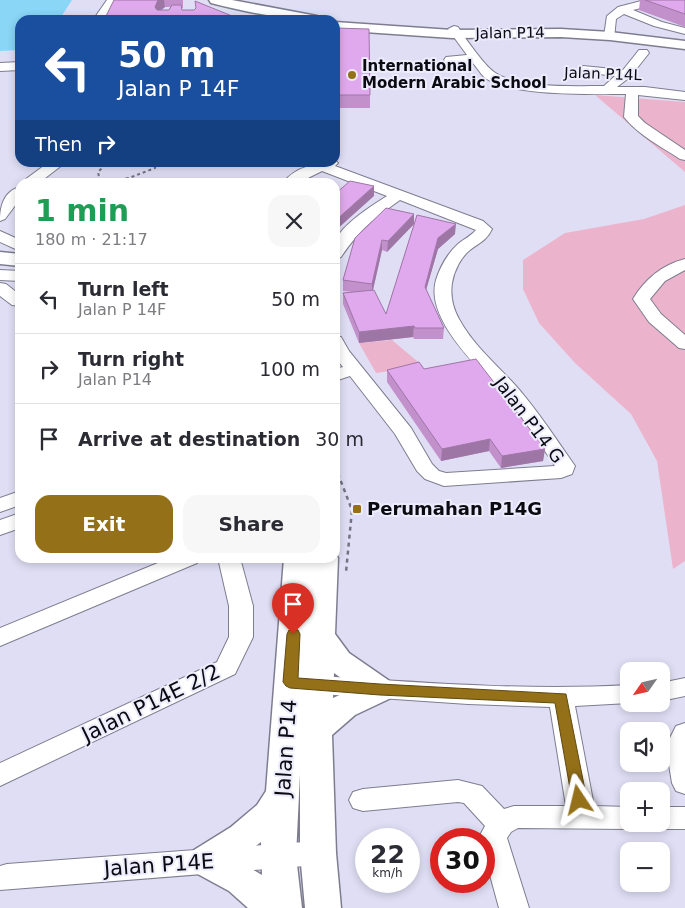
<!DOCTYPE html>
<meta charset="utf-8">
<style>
:root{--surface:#fff;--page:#f7f7f7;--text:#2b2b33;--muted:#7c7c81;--line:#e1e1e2;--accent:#947018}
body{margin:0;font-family:"DejaVu Sans",sans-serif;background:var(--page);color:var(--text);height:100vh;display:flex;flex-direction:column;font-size:19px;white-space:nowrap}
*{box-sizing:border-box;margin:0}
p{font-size:16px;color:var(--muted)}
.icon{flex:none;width:28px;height:28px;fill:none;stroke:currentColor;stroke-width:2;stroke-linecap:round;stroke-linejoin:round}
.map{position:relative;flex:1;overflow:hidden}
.panel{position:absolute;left:15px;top:178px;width:325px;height:385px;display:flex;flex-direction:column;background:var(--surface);border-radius:15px;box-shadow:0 2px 8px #0003}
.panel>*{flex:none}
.top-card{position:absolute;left:15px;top:15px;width:325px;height:152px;border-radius:15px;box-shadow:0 2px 8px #0003;background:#1a4fa0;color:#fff;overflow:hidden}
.needle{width:32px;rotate:236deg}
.controls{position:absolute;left:620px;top:662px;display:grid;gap:10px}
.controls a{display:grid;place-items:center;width:50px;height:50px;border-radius:10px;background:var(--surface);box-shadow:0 2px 8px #0003;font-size:25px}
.speed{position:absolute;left:355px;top:828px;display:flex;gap:10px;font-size:25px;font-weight:700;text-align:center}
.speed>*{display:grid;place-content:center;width:65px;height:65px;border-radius:50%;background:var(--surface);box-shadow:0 2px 8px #0003;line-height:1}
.speed small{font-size:12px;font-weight:400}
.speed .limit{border:8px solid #d22;background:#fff;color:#111}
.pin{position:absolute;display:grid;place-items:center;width:42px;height:42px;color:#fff;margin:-51px -21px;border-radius:50% 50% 50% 0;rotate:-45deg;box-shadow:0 0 5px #0007}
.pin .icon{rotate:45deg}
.me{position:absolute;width:55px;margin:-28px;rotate:350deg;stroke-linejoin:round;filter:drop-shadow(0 0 4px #0008)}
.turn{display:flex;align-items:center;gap:18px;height:105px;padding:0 20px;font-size:22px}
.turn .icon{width:65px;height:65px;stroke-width:2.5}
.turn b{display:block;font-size:35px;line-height:42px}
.then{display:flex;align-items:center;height:48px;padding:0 20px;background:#0003;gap:10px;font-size:19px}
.round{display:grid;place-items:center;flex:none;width:52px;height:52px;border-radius:15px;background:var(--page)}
.headline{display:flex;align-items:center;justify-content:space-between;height:85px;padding:0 20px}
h1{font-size:30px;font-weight:700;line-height:38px;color:#1e9e55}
.action{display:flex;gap:10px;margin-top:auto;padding:10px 20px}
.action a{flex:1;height:58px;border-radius:15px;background:var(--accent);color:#fff;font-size:20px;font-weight:700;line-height:58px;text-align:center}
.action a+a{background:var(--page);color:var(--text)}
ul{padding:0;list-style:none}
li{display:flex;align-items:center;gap:15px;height:70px;padding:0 20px;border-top:1px solid var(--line)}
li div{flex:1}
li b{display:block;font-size:19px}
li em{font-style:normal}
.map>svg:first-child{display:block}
.green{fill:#ecb4cc}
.water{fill:#89d6f7}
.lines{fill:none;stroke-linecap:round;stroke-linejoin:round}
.minor-casing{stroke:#7e7d90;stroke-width:2}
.major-casing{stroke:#7e7d90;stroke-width:3}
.path-far1{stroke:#747381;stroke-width:2;stroke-dasharray:3 3;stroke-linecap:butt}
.path{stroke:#747381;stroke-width:2.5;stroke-dasharray:4 4;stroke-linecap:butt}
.minor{fill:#fff;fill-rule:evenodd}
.major{fill:#fff;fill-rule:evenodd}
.wall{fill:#c291cc;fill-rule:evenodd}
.shaded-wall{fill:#9e76a6}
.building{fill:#e1a9ed;stroke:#9e76a6}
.route{fill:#947018;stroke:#604910}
.poi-dot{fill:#947018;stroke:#edecfd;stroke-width:2}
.labels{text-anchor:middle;stroke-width:4;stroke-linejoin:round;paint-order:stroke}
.far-street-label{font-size:15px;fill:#0b0a11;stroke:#edecfd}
.far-poi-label{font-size:15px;font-weight:bold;fill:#0b0a11;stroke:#edecfd;text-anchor:start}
.street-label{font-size:18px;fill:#0b0a11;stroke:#edecfd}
.poi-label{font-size:18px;font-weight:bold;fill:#0b0a11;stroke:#edecfd;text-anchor:start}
.near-street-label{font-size:21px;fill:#0b0a11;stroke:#edecfd}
</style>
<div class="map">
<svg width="685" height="908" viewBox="0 0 685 908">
<rect width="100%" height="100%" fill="#e0def4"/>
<path class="green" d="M595,95L685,102V172Z
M685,205V561L673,569L657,461L631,414L575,363L539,323L523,289V260L565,233L644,219Z
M392,340L423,366L376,373L359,343Z"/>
<path class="water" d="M0,0H72L59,20H20V50L0,51Z"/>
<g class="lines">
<defs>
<path id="minor" d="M107,0H117L105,20H93Z
M645,0H666L665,2L633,10L662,22L685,28V34L654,26L624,14L616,19L614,38H606L604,36L607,16L618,7Z
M454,26L458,27C465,38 484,65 494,72C518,89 574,86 604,86L615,76L583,72L581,69L583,66L623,70L639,50H647L649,53L630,77L617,87H645L685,92V100L638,95V116L645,123L685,150V160L680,159C662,147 638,135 624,117L626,94C592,94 510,97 484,77C480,73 476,66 472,62L446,63L444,60L446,57L467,55L448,29Z
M20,62V70L0,71V63Z
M335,160L338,163L335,166L483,221L492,229C487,240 479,243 470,250C461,257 454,271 452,283C450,296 453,308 459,319C473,345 497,365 516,386C538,411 556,439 575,466L572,474L561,478L444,486L425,479L417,471L395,434L350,376L335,381V369L343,367L335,357V336L341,337L349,351L411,428L432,464L439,471L446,473L555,466C541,445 527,423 511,404C486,374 424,322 436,280C440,267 448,253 458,244C464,239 471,236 476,230L400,200C372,220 360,229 341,257L335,259C335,254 334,248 335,243C338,227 374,204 387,196L322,171L300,182H284C295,167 318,162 335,162Z
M49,162H66L40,182H24L26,179Z
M20,187V199L5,219L0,221C0,206 4,191 20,187Z
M0,231L20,240V251L0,242Z
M685,259V270L665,281L650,299L661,314L685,335V349L679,348L649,322L633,299C645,279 662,265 685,259Z
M0,270L20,271V281L0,280Z
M0,283L6,284L20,295V306L12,305L0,296Z
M20,491V505L0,512V498Z
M20,513V528L0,535V520Z
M170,558H200L197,563L0,646V628Z
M218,558H240L253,606V637L235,674L0,786V763L217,662L229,637V606Z
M306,675C414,682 521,691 629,685V703L575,706L594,806L629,807V824H640L629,829L518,828L511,832L507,838L529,908H499L484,853V839L479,837L485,826L464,803L458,802L363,811L353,808L349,800L353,792L363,789L458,780L482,786L504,809L514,806H566L550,707L468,704L306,693L297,690L294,684L297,678Z
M685,678V696L661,701V683Z
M685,723V794L676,791L672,783L666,746L676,726Z
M661,807H685V829H661L651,826L650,824H661Z
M318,841L328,845L332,853L328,861L318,865L0,890V866L7,864Z"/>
<path id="major" d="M209,0H232L317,16L324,20C283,20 251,13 211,3Z
M335,22L452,30L561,29L610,32L685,41V49L610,40L561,37L452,38L335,30Z
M0,252L20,254V266L0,264Z
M335,553L338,558L335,634L349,653L391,682L396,690L391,698L355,715L332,735L336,853L341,908H305L300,853V774L296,856L302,908H248L229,891L194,872L189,861L194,850L231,827L257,805L266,791L284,558H335ZM334,673L355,688L333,698ZM261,842L262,875L237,860Z"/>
</defs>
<use href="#minor" class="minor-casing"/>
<use href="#major" class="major-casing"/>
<path class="path-far1" d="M100,182L98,172L108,162
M102,182L129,178L155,168L156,162"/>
<path class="path" d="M335,466L352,510L346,572"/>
<use href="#minor" class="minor"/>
<use href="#major" class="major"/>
</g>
<path class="wall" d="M114,0H183V8H182V10L237,18L104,20ZM165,7H170L169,10H162Z
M640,0H685V27L639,10Z
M335,28L370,95V108H335Z
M417,215L455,234L438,249L426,290L444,328L443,339H414L413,337L359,343L343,304V293L352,292L343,291V280L355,238L414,224L387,252L382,250L373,290L386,314Z
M424,369L545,449L543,461L501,468L489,451L441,461L387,382V370Z"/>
<path class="shaded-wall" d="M158,0H164L165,7L159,11L156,19L155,7Z
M374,186V196L335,231V221Z
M414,214V224L387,252L388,241Z
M456,224L455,234L438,249L424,297L425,287L438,238Z
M382,240V250L372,294V284Z
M414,326L413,337L359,343V332Z
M490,439L489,451L441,461L442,449Z
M545,449L543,461L501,468L502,456Z"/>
<path class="building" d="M114,0H158L155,7L157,10H169L172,5H181L182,10H194L196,8L195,1L237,18L253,20H104Z
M645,0H685V14Z
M335,28L369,29L370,95H335Z
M350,181L374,186L335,221V194Z
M386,208L414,214L388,241L382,240L372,284L343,280L355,238Z
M417,215L456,224L438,238L425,287L444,328H415L414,326L359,332L343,293L374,290L386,314Z
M476,359L545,449L502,456L490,439L442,449L387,370L419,362L424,369Z"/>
<path class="route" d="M293,629L298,630L300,634L298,678L380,684L566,694L587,800L585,805L579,807L574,805L572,800L555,703L380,695L290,688L286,686L283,682L287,634L289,630Z"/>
<g class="poi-dot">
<circle cx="352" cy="75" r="5"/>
<rect x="352" y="504" width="10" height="10" rx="2.5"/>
</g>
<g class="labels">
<g class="far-street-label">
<text transform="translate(510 33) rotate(-1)" y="5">Jalan P14</text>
<text transform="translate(603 74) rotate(2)" y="5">Jalan P14L</text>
</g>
<g class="far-poi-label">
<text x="362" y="71">International<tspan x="362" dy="17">Modern Arabic School</tspan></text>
</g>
<g class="street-label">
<text transform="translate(529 420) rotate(53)" y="6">Jalan P14 G</text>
</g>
<g class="poi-label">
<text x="367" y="515">Perumahan P14G</text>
</g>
<g class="near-street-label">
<text transform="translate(151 703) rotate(-26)" y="7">Jalan P14E 2/2</text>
<text transform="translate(286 748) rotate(-86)" y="7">Jalan P14</text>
<text transform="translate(159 865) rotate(-4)" y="7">Jalan P14E</text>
</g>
</g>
</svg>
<div class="controls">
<a><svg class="needle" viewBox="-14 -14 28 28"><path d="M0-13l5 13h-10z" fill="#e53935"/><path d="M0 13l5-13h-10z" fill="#7c7c81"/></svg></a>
<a><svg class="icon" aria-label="sound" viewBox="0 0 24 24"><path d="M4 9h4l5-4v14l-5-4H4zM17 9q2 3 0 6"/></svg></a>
<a>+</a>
<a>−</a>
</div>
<div class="speed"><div>22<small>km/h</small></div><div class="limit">30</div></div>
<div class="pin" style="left:293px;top:634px;background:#d93025"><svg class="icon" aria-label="arrive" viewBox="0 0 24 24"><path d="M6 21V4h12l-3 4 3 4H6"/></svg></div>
<svg class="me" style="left:579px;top:800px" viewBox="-20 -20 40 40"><path d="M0-17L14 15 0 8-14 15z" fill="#947018" stroke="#fff" stroke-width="4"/></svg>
<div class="top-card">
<div class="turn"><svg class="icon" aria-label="left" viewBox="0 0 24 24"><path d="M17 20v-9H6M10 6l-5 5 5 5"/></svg><div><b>50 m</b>Jalan P 14F</div></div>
<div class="then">Then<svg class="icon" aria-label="right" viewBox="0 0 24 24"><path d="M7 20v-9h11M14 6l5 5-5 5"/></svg></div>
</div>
<section class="panel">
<div class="headline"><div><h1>1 min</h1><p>180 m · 21:17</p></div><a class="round"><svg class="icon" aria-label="close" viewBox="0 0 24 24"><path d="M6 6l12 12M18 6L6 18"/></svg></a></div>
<ul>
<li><svg class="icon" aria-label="left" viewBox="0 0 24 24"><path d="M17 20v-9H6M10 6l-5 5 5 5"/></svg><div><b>Turn left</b><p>Jalan P 14F</p></div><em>50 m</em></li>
<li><svg class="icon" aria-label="right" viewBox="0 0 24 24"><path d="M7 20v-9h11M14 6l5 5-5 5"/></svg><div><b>Turn right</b><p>Jalan P14</p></div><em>100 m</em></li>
<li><svg class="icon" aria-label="arrive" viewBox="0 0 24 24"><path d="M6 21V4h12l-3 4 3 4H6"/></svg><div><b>Arrive at destination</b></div><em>30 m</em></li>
</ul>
<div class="action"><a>Exit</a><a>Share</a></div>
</section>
</div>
